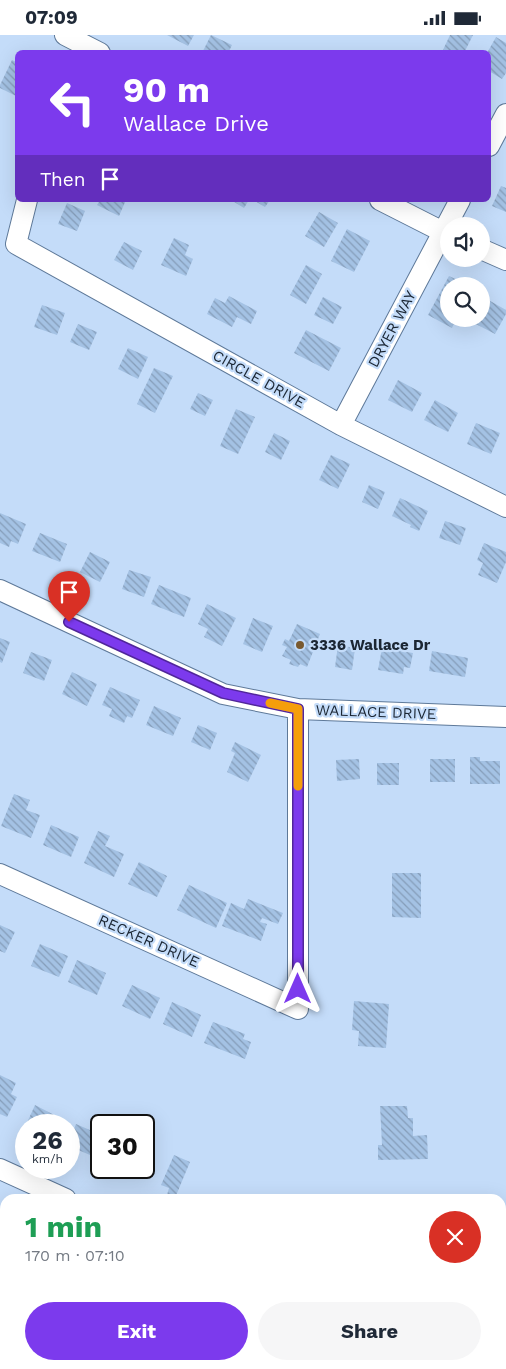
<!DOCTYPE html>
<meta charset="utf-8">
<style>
:root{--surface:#fff;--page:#f6f6f7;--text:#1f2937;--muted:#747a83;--accent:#7c3aed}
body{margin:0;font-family:"Work Sans",sans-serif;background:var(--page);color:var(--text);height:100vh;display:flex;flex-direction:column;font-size:19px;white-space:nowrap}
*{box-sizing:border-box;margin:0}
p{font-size:16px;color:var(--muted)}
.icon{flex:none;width:28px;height:28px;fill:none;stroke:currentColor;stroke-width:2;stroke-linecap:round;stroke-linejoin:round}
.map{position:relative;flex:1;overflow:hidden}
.sheet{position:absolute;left:0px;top:1159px;width:506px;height:176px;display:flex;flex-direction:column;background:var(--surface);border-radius:15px 15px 0 0;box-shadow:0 5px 20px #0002}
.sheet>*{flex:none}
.top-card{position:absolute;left:15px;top:15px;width:476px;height:152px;border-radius:8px;box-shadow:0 5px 20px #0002;background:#7c3aed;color:#fff;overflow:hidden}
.controls{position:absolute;left:440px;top:182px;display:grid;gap:10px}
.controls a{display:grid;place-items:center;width:50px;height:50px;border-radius:50%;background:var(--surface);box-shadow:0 5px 20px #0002;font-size:25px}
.speed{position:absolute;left:15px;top:1079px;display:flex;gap:10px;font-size:25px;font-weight:700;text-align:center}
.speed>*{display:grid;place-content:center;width:65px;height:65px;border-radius:50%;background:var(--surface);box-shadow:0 5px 20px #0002;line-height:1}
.speed small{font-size:12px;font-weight:400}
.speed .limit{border:2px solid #111;border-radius:8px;background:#fff;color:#111}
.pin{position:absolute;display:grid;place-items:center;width:42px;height:42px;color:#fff;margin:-51px -21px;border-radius:50% 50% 50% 0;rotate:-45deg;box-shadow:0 0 5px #0007}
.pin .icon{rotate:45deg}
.me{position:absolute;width:55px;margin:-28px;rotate:0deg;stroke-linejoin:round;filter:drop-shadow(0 0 4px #0008)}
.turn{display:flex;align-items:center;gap:18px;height:105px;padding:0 25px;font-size:22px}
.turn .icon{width:65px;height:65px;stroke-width:2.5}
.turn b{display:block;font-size:35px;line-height:42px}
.then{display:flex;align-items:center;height:48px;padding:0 25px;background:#0003;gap:10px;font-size:19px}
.round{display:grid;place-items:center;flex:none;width:52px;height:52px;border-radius:26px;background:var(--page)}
.summary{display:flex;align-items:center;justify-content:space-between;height:85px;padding:0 25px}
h1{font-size:30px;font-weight:700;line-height:38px;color:#1e9e55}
.action{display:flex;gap:10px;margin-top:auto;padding:10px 25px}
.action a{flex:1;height:58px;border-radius:30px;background:var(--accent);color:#fff;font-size:20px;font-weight:700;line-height:58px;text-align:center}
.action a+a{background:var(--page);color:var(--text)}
.status{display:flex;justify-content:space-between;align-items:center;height:35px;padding:0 25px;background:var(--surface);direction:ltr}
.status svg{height:14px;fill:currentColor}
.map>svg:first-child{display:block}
.building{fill:url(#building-back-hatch)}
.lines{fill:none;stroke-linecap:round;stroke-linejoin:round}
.minor-casing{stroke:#5e7999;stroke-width:22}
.minor{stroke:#fff;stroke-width:20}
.route-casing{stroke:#51269a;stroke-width:12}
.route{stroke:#7c3aed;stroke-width:9}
.slow{stroke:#f59e0b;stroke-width:9}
.poi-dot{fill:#79592f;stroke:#c4dcf9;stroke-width:2}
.labels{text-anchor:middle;stroke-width:4.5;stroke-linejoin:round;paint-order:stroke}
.street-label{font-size:15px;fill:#1b2633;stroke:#c4dcf9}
.poi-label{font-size:15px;font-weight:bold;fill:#1b2633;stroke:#c4dcf9;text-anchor:start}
</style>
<div class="status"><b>07:09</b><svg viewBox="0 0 49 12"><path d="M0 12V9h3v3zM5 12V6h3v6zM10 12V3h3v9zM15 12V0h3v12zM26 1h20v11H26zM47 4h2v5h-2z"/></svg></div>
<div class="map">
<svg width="506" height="1334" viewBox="0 0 506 1334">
<defs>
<pattern id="building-back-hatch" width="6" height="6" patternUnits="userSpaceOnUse" patternTransform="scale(1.25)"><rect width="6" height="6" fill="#a4c2e4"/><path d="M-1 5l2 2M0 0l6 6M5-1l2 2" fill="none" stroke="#859db9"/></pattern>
</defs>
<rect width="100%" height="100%" fill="#c4dcf9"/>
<path class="building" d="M167,0H194L188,11Z
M211,0L232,10L228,18H206L203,16Z
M450,0H473L464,18H443L442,17Z
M496,2L506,8V38L502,44L489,36V18H487Z
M12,25L18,28V58L16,61L0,53V50Z
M501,151L506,153V177L492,171Z
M100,165H126L119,181L97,170Z
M231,165H249L244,173Z
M253,165H270L265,172Z
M67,168L85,176L77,196L58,189Z
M319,177L338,188L324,212L305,201Z
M347,194L370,206L354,237L331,226Z
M174,203L189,210L185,220L193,224L186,241L161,230Z
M124,207L142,216L133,235L114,225Z
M306,230L322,239L306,269L290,260Z
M449,241L464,248L462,251H449V284H456L452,293L428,280Z
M229,261L257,276L251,289L237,282L232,292L207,279L215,263L225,268Z
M323,262L342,272L333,289L314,280Z
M485,263L506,275V279L495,299L472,287L474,284H481V271Z
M42,270L65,278L57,300L34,292Z
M78,289L97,297L89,315L70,307Z
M306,295L341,313L329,336L294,318Z
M128,313L148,322L138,344L118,334Z
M154,333L173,341L155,378L137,369Z
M398,345L422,358L412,377L388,365Z
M198,358L213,365L205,381L190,374Z
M435,365L458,378L448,397L424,385Z
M236,374L255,382L238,419L220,411Z
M476,388L500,398L491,419L467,409Z
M274,398L290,406L281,425L265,417Z
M331,420L350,429L338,454L319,445Z
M369,450L385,457L378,474L362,467Z
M400,463L428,476L419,496L410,492L411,490L392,481Z
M0,478L26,489L18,509L11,506L9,512L0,508Z
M445,486L466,493L460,510L439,503Z
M40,498L67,509L60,527L32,516Z
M484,508L506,517V527L497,548L478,540L483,528L477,525Z
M90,517L110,527L100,547L80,537Z
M129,535L151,542L144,562L122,554Z
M159,550L191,563L184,582L151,569Z
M207,569L236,583L222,611L204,602L208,594L198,589Z
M253,583L273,591L262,617L243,609Z
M297,589L320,599L307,632L300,629L298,632L289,629L291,625L282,621L287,612L282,610L285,604L289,606Z
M0,603L10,607L2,628L0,627Z
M338,610L355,613L352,635L335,632Z
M382,613L413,618L410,633L404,632L403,639L378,635Z
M432,616L468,623L465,642L429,636Z
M31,617L52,625L44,646L23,638Z
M72,637L97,649L87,671L62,659Z
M110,652L140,665L132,683L127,681L124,688L109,681L112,674L102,670Z
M154,671L181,683L173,701L146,690Z
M198,690L217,698L210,715L191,707Z
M235,707L261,720L248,747L227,737L235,718L231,716Z
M470,722H480V726H500V749H470Z
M359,724L360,744L337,746L336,725Z
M430,724H455V747H430Z
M377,728H399V750H377Z
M14,759L30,765L26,775L40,780L31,803L1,791Z
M51,790L79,802L71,822L43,810Z
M98,796L110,801L105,811L124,819L114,842L84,828Z
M139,827L167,841L157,862L128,849Z
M392,838H421V883L392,882Z
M189,850L227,868L216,893L177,875Z
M248,864L283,878L278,889L262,883L260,887L267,889L261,906L222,891L231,868L244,874Z
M0,890L15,897L5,918L0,916Z
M40,909L68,921L59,942L31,931Z
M77,925L106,938L97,960L68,947Z
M132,950L160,963L150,984L122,971Z
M354,966L389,969L386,1013L358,1011L359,996L352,995Z
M172,967L201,980L192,1002L163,989Z
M213,987L245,999L243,1004L251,1007L245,1024L204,1008Z
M0,1040L16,1048L11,1059L17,1062L7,1082L0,1079Z
M35,1070L58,1082L54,1090H26Z
M380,1071H407L408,1083H413V1101L427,1100L428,1124L378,1125V1110H382Z
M76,1089L99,1099L90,1120L69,1111V1106Z
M174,1120L190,1127L175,1163L167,1160L169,1153L161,1150Z
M119,1132H134L132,1138Z
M0,1182L5,1185V1192L0,1204Z
M501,1281L506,1283V1303L501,1301Z
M279,1330H301L299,1334H277Z
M324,1330H342L340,1334H322Z"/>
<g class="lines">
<defs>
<path id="minor" d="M65,0L100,18
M489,111L506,79
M27,165L16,209L341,390L506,472
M380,165L449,200
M481,214L506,225
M341,390L460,165
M0,555L223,659L298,674L506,682
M0,839L298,974V674
M0,1134L66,1164
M447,1330L456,1334
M139,1334L141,1330"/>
</defs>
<use href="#minor" class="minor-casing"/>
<use href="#minor" class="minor"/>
</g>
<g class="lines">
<defs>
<path id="route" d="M69,587L223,658L298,674V954"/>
</defs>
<use href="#route" class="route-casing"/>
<use href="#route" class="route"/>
<path class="slow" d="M270,668L298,674V751"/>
</g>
<circle class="poi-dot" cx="300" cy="610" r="5"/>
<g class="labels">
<g class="street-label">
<text transform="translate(392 294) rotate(-62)" y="5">DRYER WAY</text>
<text transform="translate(259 344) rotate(29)" y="5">CIRCLE DRIVE</text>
<text transform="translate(376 677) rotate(2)" y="5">WALLACE DRIVE</text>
<text transform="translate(149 906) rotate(24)" y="5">RECKER DRIVE</text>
</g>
<g class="poi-label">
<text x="310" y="615">3336 Wallace Dr</text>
</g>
</g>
</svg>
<div class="controls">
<a><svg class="icon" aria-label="sound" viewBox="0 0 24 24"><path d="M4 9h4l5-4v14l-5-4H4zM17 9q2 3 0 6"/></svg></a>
<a><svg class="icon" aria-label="search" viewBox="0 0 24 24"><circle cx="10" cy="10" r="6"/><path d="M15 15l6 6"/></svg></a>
</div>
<div class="speed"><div>26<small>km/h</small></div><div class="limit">30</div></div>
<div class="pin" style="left:69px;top:587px;background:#d93025"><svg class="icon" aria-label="arrive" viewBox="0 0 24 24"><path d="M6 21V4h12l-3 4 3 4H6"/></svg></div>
<svg class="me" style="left:298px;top:954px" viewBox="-20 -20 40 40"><path d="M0-17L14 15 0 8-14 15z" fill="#7c3aed" stroke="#fff" stroke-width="4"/></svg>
<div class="top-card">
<div class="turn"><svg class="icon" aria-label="left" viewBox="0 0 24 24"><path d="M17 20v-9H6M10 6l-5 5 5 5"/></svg><div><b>90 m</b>Wallace Drive</div></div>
<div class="then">Then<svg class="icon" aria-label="arrive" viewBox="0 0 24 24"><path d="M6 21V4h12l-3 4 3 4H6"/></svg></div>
</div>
<section class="sheet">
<div class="summary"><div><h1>1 min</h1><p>170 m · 07:10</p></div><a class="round" style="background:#d93025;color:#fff"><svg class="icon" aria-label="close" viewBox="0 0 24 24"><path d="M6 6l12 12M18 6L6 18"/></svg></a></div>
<div class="action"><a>Exit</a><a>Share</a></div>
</section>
</div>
